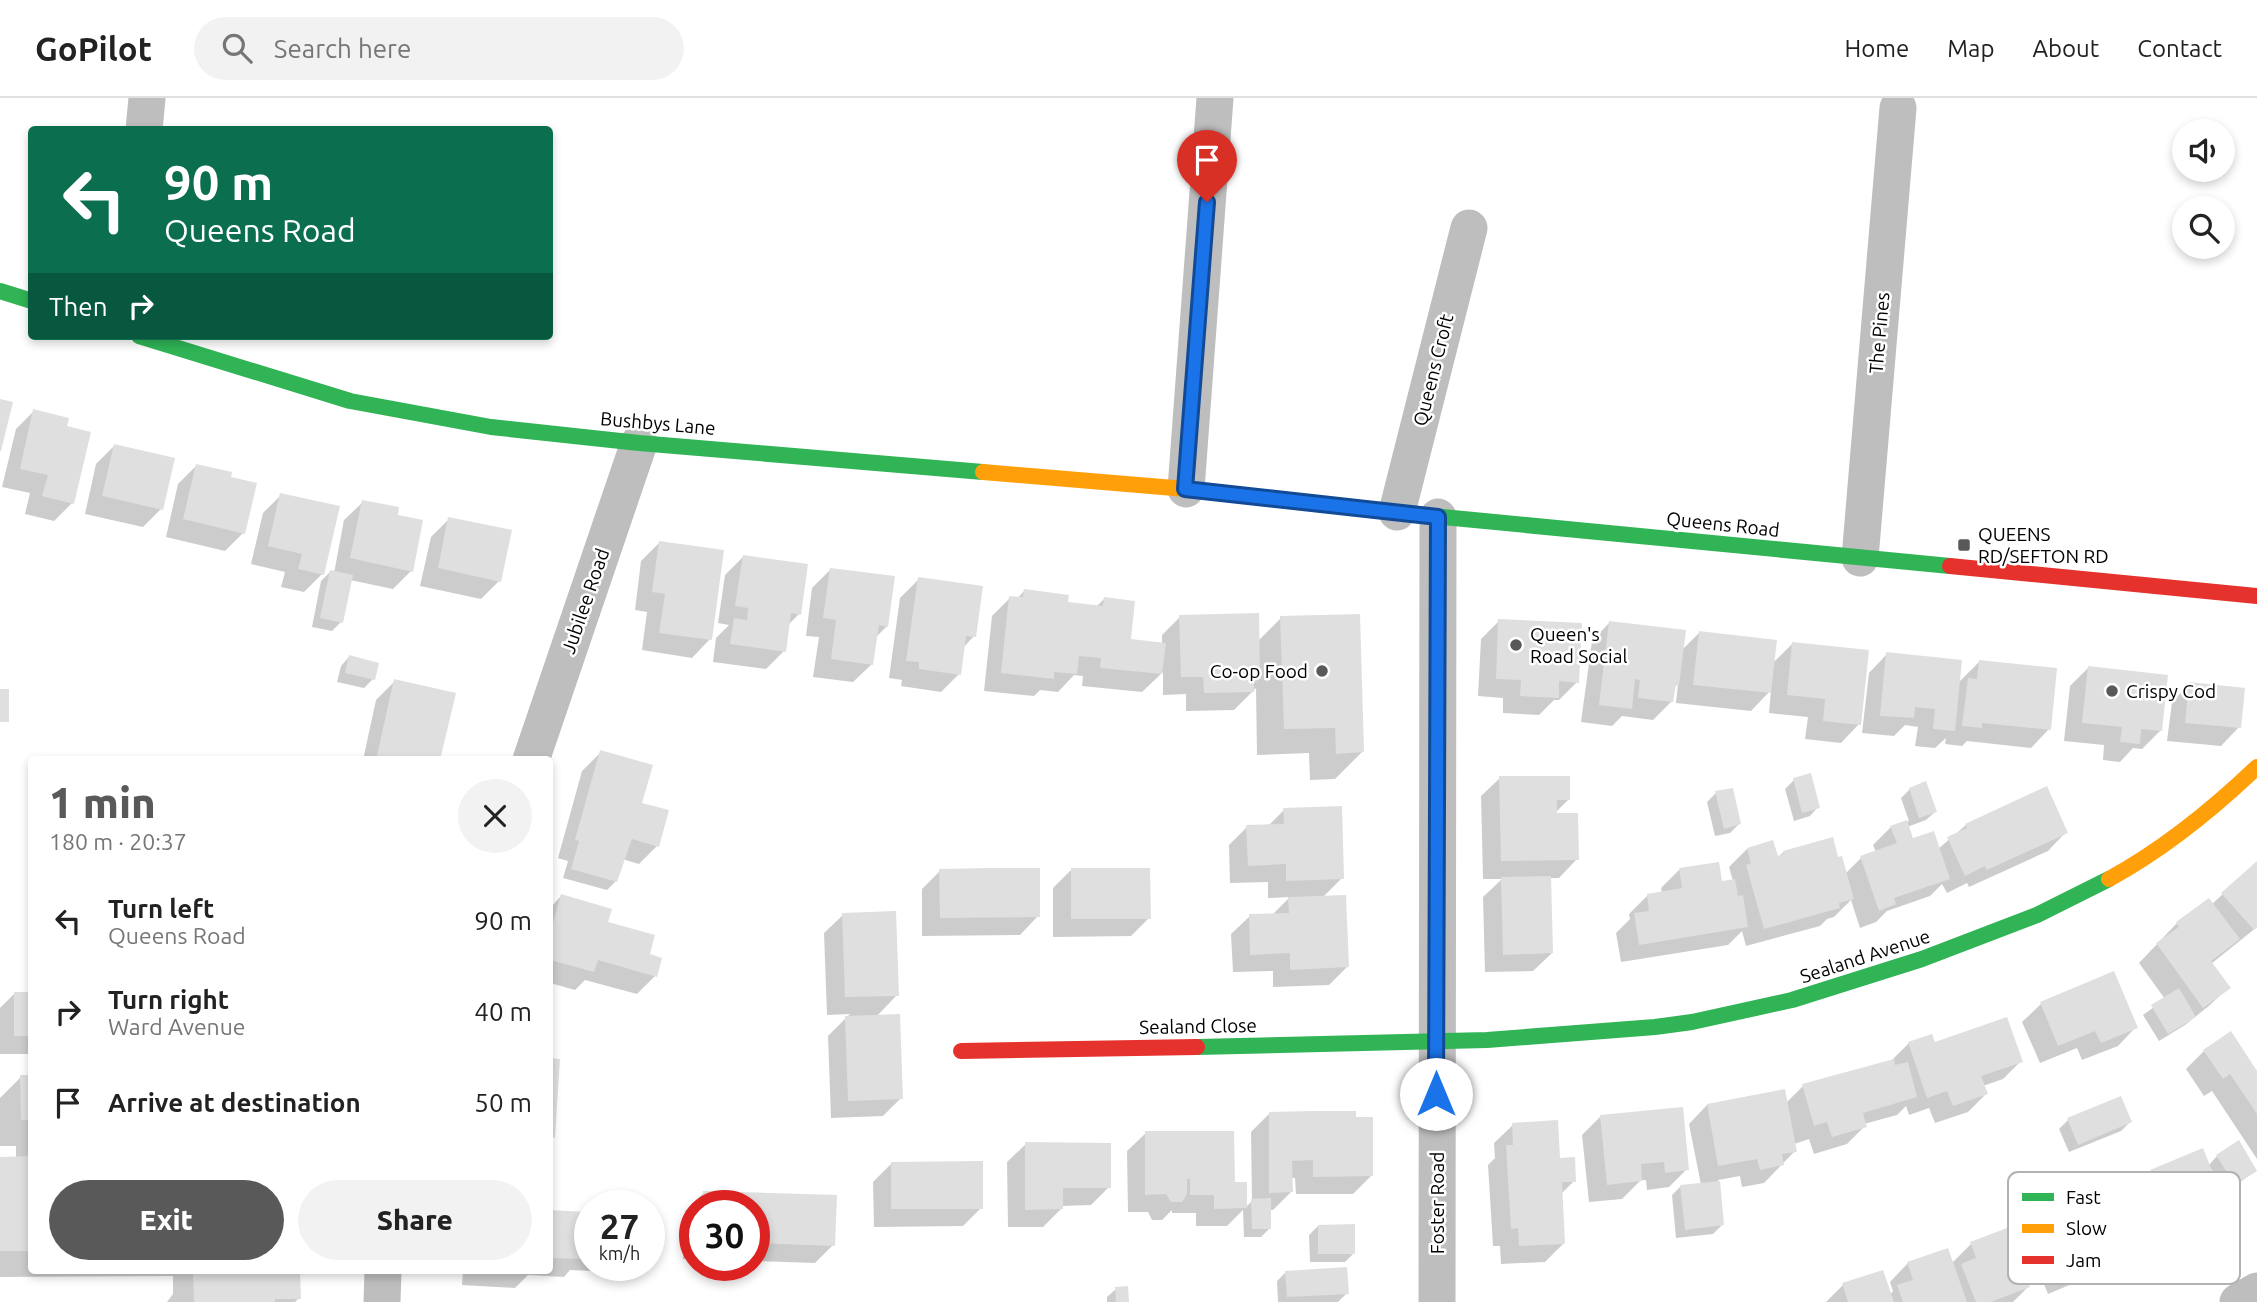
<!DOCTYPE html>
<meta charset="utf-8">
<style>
:root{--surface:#fff;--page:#f2f2f2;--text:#222;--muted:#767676;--line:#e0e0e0;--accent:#595959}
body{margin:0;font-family:Ubuntu,sans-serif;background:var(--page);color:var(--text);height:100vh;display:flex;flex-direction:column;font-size:26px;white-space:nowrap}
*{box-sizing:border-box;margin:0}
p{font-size:23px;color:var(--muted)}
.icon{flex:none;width:38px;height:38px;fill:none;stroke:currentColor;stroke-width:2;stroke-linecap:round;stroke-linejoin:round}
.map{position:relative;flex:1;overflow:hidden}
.panel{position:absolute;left:28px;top:658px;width:525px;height:518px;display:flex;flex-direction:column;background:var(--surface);border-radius:7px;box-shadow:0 4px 10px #0003}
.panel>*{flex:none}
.guide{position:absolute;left:28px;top:28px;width:525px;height:214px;border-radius:7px;box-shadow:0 4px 10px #0003;background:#0b6e4f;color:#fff;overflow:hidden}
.buttons{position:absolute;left:2172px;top:21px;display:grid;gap:14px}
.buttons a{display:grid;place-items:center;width:63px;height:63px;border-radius:50%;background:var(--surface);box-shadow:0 4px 10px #0003;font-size:35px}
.speed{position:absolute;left:574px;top:1092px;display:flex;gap:14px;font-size:35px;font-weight:700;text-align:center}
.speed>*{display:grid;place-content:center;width:91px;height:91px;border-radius:50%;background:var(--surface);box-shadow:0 4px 10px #0003;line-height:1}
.speed small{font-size:18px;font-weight:400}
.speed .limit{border:10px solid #d22;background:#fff;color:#111}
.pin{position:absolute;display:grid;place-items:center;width:60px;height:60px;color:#fff;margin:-72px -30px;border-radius:50% 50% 50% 0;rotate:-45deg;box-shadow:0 0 7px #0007}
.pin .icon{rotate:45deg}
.me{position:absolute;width:77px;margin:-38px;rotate:0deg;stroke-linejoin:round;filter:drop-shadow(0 0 5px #0008)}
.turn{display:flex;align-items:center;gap:24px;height:147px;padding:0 21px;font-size:32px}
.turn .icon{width:91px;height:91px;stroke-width:2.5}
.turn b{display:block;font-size:49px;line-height:60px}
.then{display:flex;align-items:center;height:66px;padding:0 21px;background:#0003;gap:14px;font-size:26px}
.round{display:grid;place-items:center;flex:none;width:74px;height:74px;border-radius:37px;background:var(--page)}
.overview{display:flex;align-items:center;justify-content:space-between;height:119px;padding:0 21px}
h1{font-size:42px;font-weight:800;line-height:52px;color:var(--accent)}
.cta{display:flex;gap:14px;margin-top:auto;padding:14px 21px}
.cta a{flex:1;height:80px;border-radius:42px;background:var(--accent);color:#fff;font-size:28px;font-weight:800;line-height:80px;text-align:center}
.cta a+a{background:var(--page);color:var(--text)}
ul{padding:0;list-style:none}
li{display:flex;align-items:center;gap:21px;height:91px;padding:0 21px}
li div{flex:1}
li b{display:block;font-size:26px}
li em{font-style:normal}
header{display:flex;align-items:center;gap:42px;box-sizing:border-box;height:98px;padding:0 35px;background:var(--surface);border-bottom:2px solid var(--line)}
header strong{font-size:33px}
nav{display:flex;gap:38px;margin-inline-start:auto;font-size:24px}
.search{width:490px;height:63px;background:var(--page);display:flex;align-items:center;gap:18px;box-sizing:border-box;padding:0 24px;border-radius:38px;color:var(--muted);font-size:26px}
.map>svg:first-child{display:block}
.shadow{fill:#0003}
.building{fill:#dfdfdf}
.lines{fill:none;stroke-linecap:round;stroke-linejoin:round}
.street{stroke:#bebebe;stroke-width:37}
.fast{stroke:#30b455;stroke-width:16}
.slow{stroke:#ff9f0a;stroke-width:16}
.jam{stroke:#e5322d;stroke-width:16}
.route-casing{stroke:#114b97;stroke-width:18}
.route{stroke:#1a73e8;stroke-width:12}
.poi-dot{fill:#595959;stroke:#fff;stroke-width:2.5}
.labels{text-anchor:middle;stroke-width:5;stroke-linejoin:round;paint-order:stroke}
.street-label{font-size:19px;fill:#000;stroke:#fff}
.poi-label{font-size:19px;fill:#000;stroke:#fff;text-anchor:start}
.key{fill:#fff;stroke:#b2b2b2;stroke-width:2}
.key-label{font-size:19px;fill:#000}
</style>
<header>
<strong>GoPilot</strong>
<div class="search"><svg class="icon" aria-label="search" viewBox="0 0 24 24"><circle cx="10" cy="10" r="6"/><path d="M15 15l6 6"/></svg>Search here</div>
<nav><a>Home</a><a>Map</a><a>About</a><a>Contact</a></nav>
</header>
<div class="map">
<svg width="2257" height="1204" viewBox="0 0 2257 1204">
<rect width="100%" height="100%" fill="#fff"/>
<path class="shadow" d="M34,313L65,330L72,405L54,423L25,416L30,395L2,389L16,331Z
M114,348L161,411L143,429L85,416L96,366Z
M196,368L243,435L225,453L166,439L178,386Z
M281,397L322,476L304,494L281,489L285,474L251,466L263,415Z
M363,404L395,419L411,473L393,491L350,482L341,524L332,533L312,529L321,483L330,474L334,475L344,422Z
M449,421L499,483L481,501L420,488L431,439Z
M659,445L710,541L692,560L642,552L647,514L635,512L641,463Z
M743,459L799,516L788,527L784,553L766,571L713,564L716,540L729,527L718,525L725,477Z
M831,471L887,528L875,540L872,566L853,584L813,579L819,539L806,538L812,490Z
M919,481L974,538L963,550L959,576L941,594L901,588L902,582L889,580L900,500Z
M1024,493L1066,506L1096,509L1104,501L1129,543L1162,546V537L1180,519L1258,543L1281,520L1362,654L1335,681L1310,682L1309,655L1257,657L1256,590L1234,612L1186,613V596L1163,597V574L1142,594L1082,588L1083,578L1074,577L1058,594L1040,592L1034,598L984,593L992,518L1010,500L1017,501Z
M1499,523L1577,584L1559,602H1554L1539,617L1503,615V600L1478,598L1481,541Z
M1610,524L1681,553L1699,535L1772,566L1792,546L1859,626L1841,645L1805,641L1808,619L1769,615L1771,592L1751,613L1676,605L1678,586L1673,590L1672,603L1653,622L1622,618L1612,628L1581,624L1592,543Z
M1887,556L1958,585L1979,564L2049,631L2031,650L1967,643L1962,648L1945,646L1946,640L1935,650L1915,648L1918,629L1905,627L1894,638L1862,635L1869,575Z
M349,559L373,581L364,590L337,584L341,568Z
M2088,570L2160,633L2142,651L2133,650L2120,664L2103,662L2104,647L2064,643L2070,588Z
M395,583L439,662H363L376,602Z
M2190,586L2239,629L2221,648L2167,643L2172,604Z
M601,654L640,706L657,748L639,766L622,761L616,783L607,792L563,780L568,763L558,760L582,673Z
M1500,680L1569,701L1556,714L1577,761L1559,780H1549L1552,855L1533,873L1485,874L1483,799L1502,781H1483L1481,698Z
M1794,682L1818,709L1810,718L1794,723L1785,691Z
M1910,691L1935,714L1926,722L1907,729L1912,742L1938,751L1966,727L2066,734L2048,753L1969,789L1967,785L1947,795L1942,786L1930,798L1887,813L1876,824L1860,830L1851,802L1834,819L1827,821L1820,828L1746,848L1742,833L1728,847L1621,864L1616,835L1630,821L1629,816L1647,798L1662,795L1661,790L1679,772L1721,785L1733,783L1729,769L1747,751L1776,760L1784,754L1837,761L1845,776L1861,760L1876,754L1873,747L1891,729L1909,723L1901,700Z
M1716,695L1739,726L1730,735L1715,738L1707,704Z
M1284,712L1342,780L1322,800L1347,869L1329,887L1273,889V873L1233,874L1231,836L1250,818L1272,817L1290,799L1268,800V784L1230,785L1229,747L1247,729L1268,728Z
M2257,765V829L2211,866L2229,889L2210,907L2185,927L2159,943L2143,917L2165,901L2139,865L2177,825L2212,806Z
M1071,772L1149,820L1131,838L1053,839V790Z
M940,773L1038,818L1020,837L922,838V791Z
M561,798L606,826L648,857L655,878L637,896L585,882L575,892L550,885V810Z
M843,817L897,897L876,919L901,1000L883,1018L831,1020L828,938L850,916L827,917L824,835Z
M2113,875L2136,929L2118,948L2082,962L2077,950L2040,965L2022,924L2041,906Z
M15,895L32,896V956H0V910Z
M1909,945L1934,946L2021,963L2003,981L1983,988L1986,996L1968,1014L1935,1025L1929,1010L1909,1017L1906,1008L1897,1017L1864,1026L1865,1028L1847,1046L1814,1056L1809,1041L1794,1046L1795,1053L1764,1085L1742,1089L1740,1078L1718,1082L1722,1127L1713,1136L1676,1140L1672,1097L1681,1088L1701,1087L1689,1026L1707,1007L1786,1005L1803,988L1890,964Z
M2204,953L2257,976V1061L2212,993L2204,998L2186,971Z
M550,962L558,963L553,1039L550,1042Z
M21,979H32V1172H299V1200L295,1204H167L173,1196V1178L0,1179V1204V1061L16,1060V1048H0V1000Z
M2120,1000L2130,1024L2121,1033L2069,1054L2059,1031L2068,1022Z
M1269,1016L1371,1078L1353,1096H1296L1295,1080H1291V1094L1273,1112H1269L1270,1130L1261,1139H1244L1243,1112L1227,1128H1196V1115H1172V1112L1162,1122H1152L1148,1114H1128L1127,1053L1146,1035L1233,1086L1245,1110L1252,1103L1251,1034Z
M1600,1019L1687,1071L1669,1089L1647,1092L1646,1082H1641L1622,1101L1589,1104L1582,1037Z
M1513,1027L1559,1062L1574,1083L1561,1096L1563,1146L1545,1164L1501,1166L1500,1148H1493L1488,1067L1495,1060L1494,1045Z
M1026,1046L1109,1089L1091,1107L1061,1108V1111L1043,1129H1008L1007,1064Z
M2217,1058L2256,1072L2226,1095L2212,1072L2210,1073L2222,1103L2204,1121L2166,1136L2150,1152L2095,1175L2094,1173L2086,1180L2048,1196L2026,1141L2044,1123L2084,1111L2091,1103L2142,1082L2151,1073L2208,1068Z
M891,1066L981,1110L963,1128L874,1129L873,1084Z
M704,1095L835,1099L833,1147L815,1165L754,1163V1108H695V1161H683L685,1113Z
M550,1114L584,1116V1123L590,1124V1167H596L590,1173L570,1172L564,1179L528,1177L515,1190L462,1187L463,1172H550Z
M1318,1128L1354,1155L1345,1164H1310L1309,1137Z
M1971,1146L2028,1189L2013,1204H1826L1843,1187L1890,1197L1893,1193L1890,1184L1908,1165H1952Z
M1286,1174L1347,1195L1338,1204H1278L1277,1183Z
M1116,1191L1128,1204H1107V1199Z"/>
<path class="building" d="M0,301L13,304L1,353H0Z
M33,311L69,320L67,328L91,334L74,406L42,398L48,377L20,371Z
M114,346L175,360L163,412L102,398Z
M196,366L232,374L231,379L257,385L245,436L183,421Z
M280,395L340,408L324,477L298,471L302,456L268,448Z
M362,402L399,409L398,417L423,422L413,474L350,460Z
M448,419L512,432L501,484L438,470Z
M659,443L724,452L712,542L659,535L665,496L652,494Z
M743,457L808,466L801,517L791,515L786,554L730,546L734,520L747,522L748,510L735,508Z
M830,470L895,478L888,529L879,527L873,567L831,561L836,522L823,520Z
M330,472L353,477L343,525L320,520Z
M918,479L983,488L976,539L966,538L961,577L919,571V564L906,563Z
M1024,491L1069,497L1068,504L1103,508L1104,499L1135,503L1131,541L1166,545L1162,576L1100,570L1101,560L1079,558L1077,576L1054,574V581L1001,575L1009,498L1023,499Z
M1259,515L1260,577H1254V594L1204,595L1203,579H1181L1179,517Z
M1360,516L1364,654L1336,656L1335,630L1284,631L1280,518Z
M1498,521L1582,525L1579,585L1559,583V600L1537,599L1520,598L1521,582L1496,581Z
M1609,523L1686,532L1679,587L1676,586L1673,604L1638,600L1640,582L1635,581L1632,611L1599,607Z
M1699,533L1777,542L1771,595L1693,587Z
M1792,544L1869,552L1861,627L1823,623L1825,601L1787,597Z
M1886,554L1962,562L1955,633L1933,631L1935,611L1915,609L1914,620L1880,618Z
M349,557L379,565L375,582L345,575Z
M1979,562L2057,570L2051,632L1982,625V630L1962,628L1968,580L1977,581Z
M2088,568L2168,577L2162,633L2141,631L2140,646L2120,644L2122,629L2082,625Z
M394,581L456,595L440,662H376Z
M2189,584L2245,590L2241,630L2185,625Z
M0,591H9V624H0Z
M600,652L653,667L642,705L669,712L659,749L632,741L617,784L571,771L579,743L575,742Z
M51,658L133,659V662H51Z
M1811,675L1820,710L1802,715L1793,680Z
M1499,678H1570V702H1557V715H1578L1579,762L1501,763Z
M1926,683L1937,714L1919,720L1909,690Z
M2047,688L2068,735L1987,772L1985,768L1965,778L1947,739L1967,730L1965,726Z
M1733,690L1741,726L1724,731L1715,693Z
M1342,708L1344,781L1286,783V766L1248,768L1246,727L1284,726L1283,710Z
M1907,722L1913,740L1934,733L1950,781L1894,800L1896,806L1879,813L1860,758L1897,745L1890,728Z
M1833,739L1838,759L1842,758L1854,801L1839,805L1840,810L1764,831L1746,767L1751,765L1747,750L1773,742L1778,758L1784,756L1783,753Z
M2257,763V829L2254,832L2221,795Z
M1719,764L1722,783L1735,781L1738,798L1743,797L1748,829L1639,847L1634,815L1649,813L1647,796L1682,790L1679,770Z
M990,770H1040V819L940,820L939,771Z
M1071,770H1150L1151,821H1071Z
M1551,778L1553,855L1503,857L1501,779Z
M561,796L612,811L608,824L655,837L650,856L662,860L657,879L598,862L594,874L550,862V836Z
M1346,797L1349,869L1290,872V855L1250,857L1249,816L1289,815L1288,799Z
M2209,800L2240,841L2211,863L2231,890L2203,910L2156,845L2179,829L2176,824Z
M896,813L899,898L845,899L842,815Z
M2114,873L2138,930L2101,945L2095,933L2058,948L2040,904Z
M2179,890L2196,919L2168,936L2151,907Z
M14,894H32V938H14Z
M900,916L903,1001L848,1003L845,918Z
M2007,919L2023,964L1981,978L1988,996L1953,1008L1947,993L1927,1000L1908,944L1932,936L1935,944Z
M2231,933L2257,973V1016L2230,976L2223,981L2203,952Z
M550,960L560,961L555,1040L550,1039Z
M1894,961L1895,967L1908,964L1917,999L1863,1015L1867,1029L1832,1039L1827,1024L1814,1028L1802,986Z
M20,977H32V1022H21Z
M1785,991L1797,1054L1782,1056L1784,1067L1760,1072L1757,1061L1718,1068L1707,1006Z
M2121,998L2132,1024L2078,1047L2067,1020Z
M1683,1009L1689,1072L1665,1075L1664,1064L1641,1066L1642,1083L1607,1087L1600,1017Z
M1313,1013H1356V1019H1373V1078L1313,1079V1062L1292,1063L1293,1094L1269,1095V1014Z
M1558,1022L1560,1060L1575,1059L1576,1084H1562L1565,1146L1519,1148L1518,1130L1511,1131L1506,1047H1513L1512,1025Z
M1145,1033H1234L1235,1084H1247V1110L1214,1111V1097H1190V1081H1187V1096L1182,1104H1171L1166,1096L1145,1097Z
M2239,1042L2257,1073L2235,1087L2216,1057Z
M1025,1044L1111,1045V1090H1063V1111L1025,1112Z
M2203,1050L2224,1103L2172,1125L2150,1072Z
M32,1058V1153H0V1059Z
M983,1063V1111H891V1064Z
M1720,1083L1724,1127L1685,1132L1680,1087Z
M703,1093L837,1097L835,1148L754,1145V1108H702Z
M1271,1100V1131H1252L1251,1101Z
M550,1112L586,1114V1122H590V1155L584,1154V1161L550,1160Z
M1355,1126V1156H1318V1127Z
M2007,1130L2030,1189L1991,1204H1976L1961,1166L1976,1160L1970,1144Z
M1948,1150L1967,1204H1903L1897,1187L1913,1182L1907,1164Z
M1347,1169L1349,1196L1287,1199L1285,1173Z
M199,1172H300L301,1201H275V1204H194L193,1174Z
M1883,1172L1894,1204H1848L1842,1185Z
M1128,1188L1129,1204H1116L1115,1189Z"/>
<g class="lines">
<path class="street" d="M144,32L147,0
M1186,391L1215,0
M1397,414L1469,130
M1860,460L1898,10
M531,662L639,345
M382,1204L383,1172
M1437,1204L1438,419
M2238,1204L2257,1193"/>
<path class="fast" d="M0,193L32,203
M139,238L350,303L491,329L639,345L983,374
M1391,414L1950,468
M1197,949L1487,942L1655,929L1692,924L1792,902L1922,861L2037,817L2109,781"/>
<path class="slow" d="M983,374L1186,391L1391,414
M2109,781C2164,751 2212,712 2257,669"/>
<path class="jam" d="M1950,468L2257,498
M961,953L1197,949"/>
</g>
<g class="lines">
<defs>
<path id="route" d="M1207,104L1185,391L1438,419L1436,996"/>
</defs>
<use href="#route" class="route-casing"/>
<use href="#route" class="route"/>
</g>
<g class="poi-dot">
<rect x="1957" y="440" width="14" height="14" rx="3.5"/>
<circle cx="1516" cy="547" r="7"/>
<circle cx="1322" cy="573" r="7"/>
<circle cx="2112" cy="593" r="7"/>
</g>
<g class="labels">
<g class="street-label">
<text transform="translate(1879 235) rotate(-85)" y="7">The Pines</text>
<text transform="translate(1433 272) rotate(-76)" y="7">Queens Croft</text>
<text transform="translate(658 325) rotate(5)" y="7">Bushbys Lane</text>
<text transform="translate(1723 426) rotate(6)" y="7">Queens Road</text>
<text transform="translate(585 503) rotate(-71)" y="7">Jubilee Road</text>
<text transform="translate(1865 858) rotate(-18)" y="7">Sealand Avenue</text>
<text transform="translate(1198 928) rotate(-1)" y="7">Sealand Close</text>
<text transform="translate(1437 1105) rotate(-90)" y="7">Foster Road</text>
</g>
<g class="poi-label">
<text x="1978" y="443">QUEENS<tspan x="1978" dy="22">RD/SEFTON RD</tspan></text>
<text x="1530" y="543">Queen's<tspan x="1530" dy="22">Road Social</tspan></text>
<text x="1308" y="580" text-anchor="end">Co-op Food</text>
<text x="2126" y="600">Crispy Cod</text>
</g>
</g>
<rect x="2008" y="1074" width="232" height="112" rx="10" class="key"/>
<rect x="2022" y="1095" width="32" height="8" fill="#30b455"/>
<rect x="2022" y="1126" width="32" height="9" fill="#ff9f0a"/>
<rect x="2022" y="1158" width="32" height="8" fill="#e5322d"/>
<g class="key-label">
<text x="2066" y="1106">Fast</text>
<text x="2066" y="1137">Slow</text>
<text x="2066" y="1169">Jam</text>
</g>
</svg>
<div class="buttons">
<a><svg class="icon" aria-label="sound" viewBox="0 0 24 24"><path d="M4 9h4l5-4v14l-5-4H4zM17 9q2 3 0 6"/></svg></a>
<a><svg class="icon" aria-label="search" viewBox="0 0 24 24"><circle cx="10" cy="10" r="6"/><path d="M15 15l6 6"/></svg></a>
</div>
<div class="speed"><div>27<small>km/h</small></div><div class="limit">30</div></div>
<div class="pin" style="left:1207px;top:104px;background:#d93025"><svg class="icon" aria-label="arrive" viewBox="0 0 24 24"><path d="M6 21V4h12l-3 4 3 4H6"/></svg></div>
<svg class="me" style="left:1436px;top:996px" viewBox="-20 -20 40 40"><circle r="19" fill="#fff"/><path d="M0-13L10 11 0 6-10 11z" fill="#1a73e8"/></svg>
<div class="guide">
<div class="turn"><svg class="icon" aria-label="left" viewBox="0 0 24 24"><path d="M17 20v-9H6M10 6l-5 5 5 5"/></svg><div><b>90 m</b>Queens Road</div></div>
<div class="then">Then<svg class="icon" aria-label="right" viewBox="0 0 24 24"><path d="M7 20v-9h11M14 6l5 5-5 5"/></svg></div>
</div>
<section class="panel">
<div class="overview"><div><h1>1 min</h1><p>180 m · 20:37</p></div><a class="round"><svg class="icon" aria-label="close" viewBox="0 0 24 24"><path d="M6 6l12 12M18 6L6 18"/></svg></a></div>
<ul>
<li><svg class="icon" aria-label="left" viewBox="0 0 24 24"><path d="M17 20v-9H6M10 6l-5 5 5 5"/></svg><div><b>Turn left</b><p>Queens Road</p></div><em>90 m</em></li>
<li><svg class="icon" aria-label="right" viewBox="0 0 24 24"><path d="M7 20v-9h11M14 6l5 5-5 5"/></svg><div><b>Turn right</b><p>Ward Avenue</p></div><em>40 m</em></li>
<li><svg class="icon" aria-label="arrive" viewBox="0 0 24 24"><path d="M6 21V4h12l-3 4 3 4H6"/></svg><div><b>Arrive at destination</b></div><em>50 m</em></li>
</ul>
<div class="cta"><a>Exit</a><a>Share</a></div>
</section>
</div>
